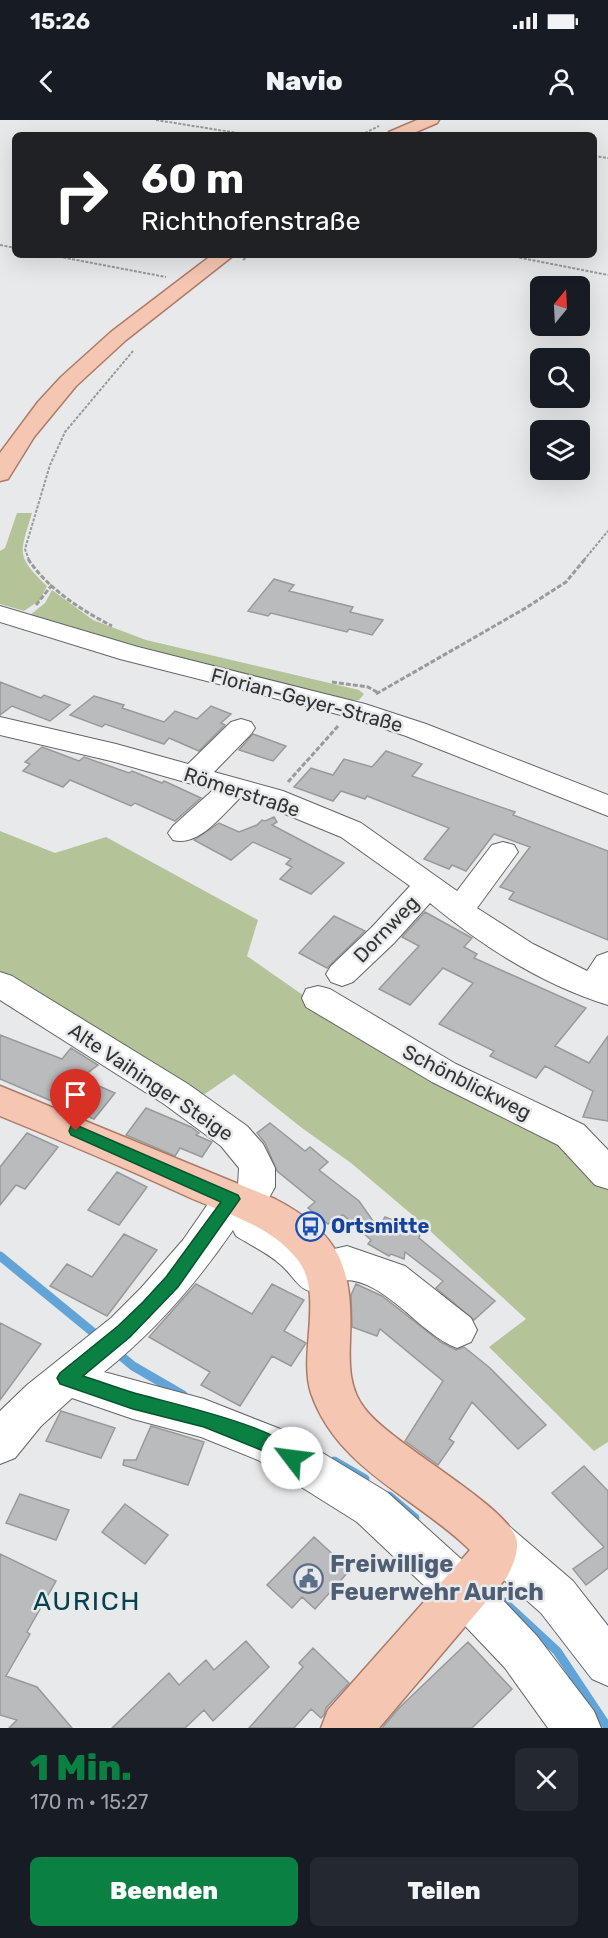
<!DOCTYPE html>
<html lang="de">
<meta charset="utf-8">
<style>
:root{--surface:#171b24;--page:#242831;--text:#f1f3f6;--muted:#9ea1a6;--accent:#0b8043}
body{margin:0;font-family:Rubik,sans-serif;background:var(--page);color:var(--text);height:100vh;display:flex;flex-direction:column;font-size:22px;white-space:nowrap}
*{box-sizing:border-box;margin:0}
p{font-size:20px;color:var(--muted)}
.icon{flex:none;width:33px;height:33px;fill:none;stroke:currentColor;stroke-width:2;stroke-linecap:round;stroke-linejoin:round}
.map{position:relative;height:1608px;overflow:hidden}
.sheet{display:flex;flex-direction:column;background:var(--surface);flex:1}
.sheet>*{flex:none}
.top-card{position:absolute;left:12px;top:12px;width:585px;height:126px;border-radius:9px;box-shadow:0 6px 24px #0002;background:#202124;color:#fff;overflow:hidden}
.needle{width:39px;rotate:18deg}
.tools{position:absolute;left:530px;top:156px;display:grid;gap:12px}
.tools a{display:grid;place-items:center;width:60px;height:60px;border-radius:9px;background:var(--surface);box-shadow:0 6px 24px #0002;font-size:30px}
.pin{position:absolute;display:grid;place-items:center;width:51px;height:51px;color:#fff;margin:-62px -26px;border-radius:50% 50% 50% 0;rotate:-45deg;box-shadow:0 0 6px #0007}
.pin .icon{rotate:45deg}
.me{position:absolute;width:66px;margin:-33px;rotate:300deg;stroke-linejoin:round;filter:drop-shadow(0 0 4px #0008)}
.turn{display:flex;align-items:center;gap:21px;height:126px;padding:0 30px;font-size:27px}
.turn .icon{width:78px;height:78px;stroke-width:2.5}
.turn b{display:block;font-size:42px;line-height:51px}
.round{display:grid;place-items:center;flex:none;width:63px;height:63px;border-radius:9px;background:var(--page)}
.headline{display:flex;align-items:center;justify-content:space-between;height:102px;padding:0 30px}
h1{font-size:36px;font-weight:800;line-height:45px;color:var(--accent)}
.button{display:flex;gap:12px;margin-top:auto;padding:12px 30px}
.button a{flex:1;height:69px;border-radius:9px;background:var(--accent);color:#fff;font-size:24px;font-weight:800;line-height:69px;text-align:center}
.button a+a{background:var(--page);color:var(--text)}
.status{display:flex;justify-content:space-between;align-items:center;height:42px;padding:0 30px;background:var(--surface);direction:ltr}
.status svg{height:16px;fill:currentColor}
header{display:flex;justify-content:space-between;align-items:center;height:78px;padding:0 30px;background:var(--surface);font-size:27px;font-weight:800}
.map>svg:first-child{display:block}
.green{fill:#b4c498}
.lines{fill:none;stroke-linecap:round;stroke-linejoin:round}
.stream{stroke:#62a4d8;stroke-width:9}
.building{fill:#babbbc;stroke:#98999a;stroke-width:1.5}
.minor-casing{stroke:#646566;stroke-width:2}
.major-casing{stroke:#ad7a66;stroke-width:3}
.path-far1{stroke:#999a9c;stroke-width:2;stroke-dasharray:3 1.5;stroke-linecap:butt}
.path{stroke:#999a9c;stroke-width:3;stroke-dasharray:5 2;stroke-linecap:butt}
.minor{fill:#fff;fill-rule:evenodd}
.major{fill:#f5c7b3;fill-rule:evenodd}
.route{fill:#0b8043;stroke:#07532c;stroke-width:1.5}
.labels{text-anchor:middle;stroke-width:5;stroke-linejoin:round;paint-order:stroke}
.street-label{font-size:20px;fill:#333334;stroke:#e8e9eb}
.transit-label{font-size:20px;font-weight:bold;fill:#164399;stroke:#e8e9eb;text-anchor:start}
.near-service-label{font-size:24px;font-weight:bold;fill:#4e5e75;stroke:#e8e9eb;text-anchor:start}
.near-quarter-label{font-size:27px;letter-spacing:1.5px;fill:#05424f;stroke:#e8e9eb}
</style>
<div class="status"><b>15:26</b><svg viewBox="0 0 49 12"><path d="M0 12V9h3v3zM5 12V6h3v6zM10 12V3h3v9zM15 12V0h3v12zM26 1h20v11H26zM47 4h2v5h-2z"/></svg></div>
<header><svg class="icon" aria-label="back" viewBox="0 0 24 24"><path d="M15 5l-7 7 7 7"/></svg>Navio<svg class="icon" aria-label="person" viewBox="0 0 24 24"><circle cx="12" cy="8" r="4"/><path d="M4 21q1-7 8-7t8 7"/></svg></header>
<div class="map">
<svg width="608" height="1608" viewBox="0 0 608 1608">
<rect width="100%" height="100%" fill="#e8e9eb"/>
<path class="green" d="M17,393H32C20,434 15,435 47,466L40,480L24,491L0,484V431L5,428Z
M52,470L93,500L146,520L359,570L364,574L359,580L349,581L96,517L30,495L45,483Z
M0,711L55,733L106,717L258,800L247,836L313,882L570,1017L608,1059V1322L594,1331L489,1227L526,1199L416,1098L351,1043L302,1008L234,954L196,980L0,856Z"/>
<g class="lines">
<path class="stream" d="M0,1136L100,1218
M115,1231L133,1246L183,1275
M334,1341L365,1359
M389,1376L415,1398
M504,1482L557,1531L608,1608"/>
</g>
<path class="building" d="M274,459L294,465L289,471L353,487L350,492L383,500L372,515L349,509L347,512L271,493L268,496L248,491Z
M0,562L41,578L44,575L70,585L50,601L12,586L0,595Z
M94,576L124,585L122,588L164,602L175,591L197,599L211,586L231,594L221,603L225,605L199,631L169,618L164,624L105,604L102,607L70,595Z
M253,614L286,626L273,641L239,630Z
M42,627L79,641L84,637L129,653L132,651L162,663L164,661L201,678L175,701L135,683L131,686L70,660L63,667L23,651L30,644L25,642Z
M386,631L422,644L412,656L515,692L513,695L608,731V820L509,779L514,772L500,767L530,727L494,714L466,751L452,745L449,749L424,739L449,708L367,676L365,679L341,671L333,681L294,667L311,648L333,655L344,639L372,647Z
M274,697L277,702L272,705L344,743L311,774L280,759L292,747L286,744L291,739L253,722L231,740L194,720L219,703L239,712L257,705L262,700L265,701Z
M425,792L472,818L464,827L477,834L474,838L586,888L555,926L589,943L608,916V1001L583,997L593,971L545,946L536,958L490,936L494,931L439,904L473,863L443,848L410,885L379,869L419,826L402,817Z
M334,796L365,811L327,848L299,833Z
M0,915L62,939L71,928L98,945L81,958L115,973L94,999L0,959Z
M146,988L191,1007L199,1013L196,1015L212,1022L202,1037L180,1028L175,1036L126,1015Z
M270,1003L305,1031L310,1027L328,1042L319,1050L359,1081L378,1108L385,1097L421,1111L419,1118L495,1181L474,1200L436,1168L443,1161L405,1132L404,1139L391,1134L389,1136L368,1124L371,1120L343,1095L328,1104L308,1088L315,1082L277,1051L265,1023L257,1013Z
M27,1013L58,1027L25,1069L16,1065L0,1085V1047Z
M117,1052L147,1067L119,1105L88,1090Z
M124,1114L157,1130L107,1196L50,1166L67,1144L92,1157Z
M196,1164L252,1194L272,1164L304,1180L284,1211L306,1223L291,1246L272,1236L240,1286L201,1265L210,1252L149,1217Z
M356,1164L382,1176L441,1222L456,1230L464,1227L490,1248L546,1305L518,1329L472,1282L449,1319L454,1322L438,1345L405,1321L443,1261L380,1209L377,1216L352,1207L351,1175Z
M0,1203L41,1224L0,1280Z
M61,1291L115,1308L101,1338L46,1321Z
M151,1306L204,1322L188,1365L123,1345L124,1340H136Z
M584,1346L608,1371V1448L586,1465L573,1449L604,1427L552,1373Z
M20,1374L69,1390L56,1420L6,1403Z
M125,1384L168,1415L145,1444L102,1412Z
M314,1417L350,1450L315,1489L302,1477L292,1488L267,1465Z
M0,1434L56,1461L27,1512L30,1514L6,1556L37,1567L72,1608H9L17,1600L0,1595Z
M246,1521L269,1547L213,1601L204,1590L185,1608H112L169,1553L179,1565L206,1540L214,1550Z
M468,1522L512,1569L472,1608H382L398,1589Z
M313,1528L349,1563L326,1588L324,1595L321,1598L311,1589L294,1608H249L303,1547L299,1543Z"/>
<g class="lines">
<defs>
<path id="minor" d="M0,486L138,527L365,584L426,604L608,675V696L406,616L345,596L120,539L0,502Z
M0,597L116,624L188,644L231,602L241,599L251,602L255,608L251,614L214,652L283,671L361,703L457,771L492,725L503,722L514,725L518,732L477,788L533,824L587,851L597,836L608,832V885C543,865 482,826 430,783L394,823L353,862L342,866L331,862L326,854L331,846L372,807L410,766L341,717L263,685L240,678C222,695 199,727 173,720L168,713L173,706L213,670L111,641L0,615Z
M0,852L12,856L188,964L247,1006L263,1024L275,1048V1067L265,1085L267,1097L307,1121L317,1133L347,1126L405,1146L471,1198L477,1210L471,1222L457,1228C417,1213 380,1151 335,1161L332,1168C300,1179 300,1162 281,1145C268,1133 250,1125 236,1116L233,1110C196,1164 155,1211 104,1252L204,1279L288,1312L387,1372L481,1457L537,1516L594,1591L601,1608H548L505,1548L449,1489L357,1402L258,1340L201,1317L133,1299L72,1278L41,1306L15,1338L0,1344V1291L27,1265L111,1198L141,1168L183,1120L219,1068L232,1064L238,1066L239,1048L221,1026L164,984L0,880Z
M318,866L330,869L456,944L584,1005L608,1030V1069L595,1065L558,1025L432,962L306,887L302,878L306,869Z
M494,1400L510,1407L573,1461L608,1506V1566L592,1559L541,1493L478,1437L472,1422L478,1407Z"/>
<path id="major" d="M417,0H439L437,3L409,15H387L389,12Z
M212,135H234L126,220L76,266L34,317L8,359L0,361V333L38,282L61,257L111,212Z
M0,966L275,1079C341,1113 353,1149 350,1220C349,1245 349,1269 365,1289C392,1325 513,1388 517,1422C518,1434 512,1447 507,1457L379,1608H321L328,1590L470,1430C416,1377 337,1349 311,1273C298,1233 325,1173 297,1139C269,1104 223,1093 184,1075C123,1047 62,1021 0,996Z"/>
</defs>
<use href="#minor" class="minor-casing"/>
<use href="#major" class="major-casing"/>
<path class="path-far1" d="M156,0L250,15
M361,15L379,6
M594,36L608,38
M0,125L15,128
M50,135L166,157
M506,135L608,155
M243,140L250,135
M29,440L25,429L50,345L65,312L133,231
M584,440L608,411"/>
<path class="path" d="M28,439C48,469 81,490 112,506
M36,485L52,465
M332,562L368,567L377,572
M376,574L524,489L566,462L585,439
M288,662L339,605"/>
<use href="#minor" class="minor"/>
<use href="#major" class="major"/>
</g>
<path class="route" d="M76,1005L238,1075L240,1079L178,1167L130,1217L83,1256C99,1261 115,1267 131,1272C164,1282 289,1308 302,1338L299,1344L292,1347L266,1332L204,1307L133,1289L60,1264L57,1258L60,1253L118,1206L143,1182L166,1157L221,1082L71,1015L69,1011L71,1006Z"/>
<defs>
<symbol id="bus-ring" viewBox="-11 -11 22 22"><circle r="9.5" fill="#e8e9eb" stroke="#1a4fb4" stroke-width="1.5"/><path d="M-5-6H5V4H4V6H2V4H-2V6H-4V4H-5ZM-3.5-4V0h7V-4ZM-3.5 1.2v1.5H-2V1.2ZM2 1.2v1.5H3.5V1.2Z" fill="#1a4fb4"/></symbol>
<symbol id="civic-ring" viewBox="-11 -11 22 22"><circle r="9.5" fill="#e8e9eb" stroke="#5c6f8a" stroke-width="1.5"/><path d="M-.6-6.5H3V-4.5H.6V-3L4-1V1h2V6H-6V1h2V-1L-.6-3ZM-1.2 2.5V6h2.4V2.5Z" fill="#5c6f8a"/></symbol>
</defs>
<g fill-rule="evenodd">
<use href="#bus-ring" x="294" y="1090" width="33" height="33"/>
<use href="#civic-ring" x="292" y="1442" width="33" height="33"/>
</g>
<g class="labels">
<g class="street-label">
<text transform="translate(307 580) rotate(15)" y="7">Florian-Geyer-Straße</text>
<text transform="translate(242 672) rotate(18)" y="7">Römerstraße</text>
<text transform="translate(386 809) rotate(-46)" y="7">Dornweg</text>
<text transform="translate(151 962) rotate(34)" y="7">Alte Vaihinger Steige</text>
<text transform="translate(467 962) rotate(27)" y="7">Schönblickweg</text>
</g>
<g class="transit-label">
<text x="331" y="1113">Ortsmitte</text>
</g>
<g class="near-service-label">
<text x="330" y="1452">Freiwillige<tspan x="330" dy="28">Feuerwehr Aurich</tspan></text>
</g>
<g class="near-quarter-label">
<text x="87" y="1490">AURICH</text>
</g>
</g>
</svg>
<div class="tools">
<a><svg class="needle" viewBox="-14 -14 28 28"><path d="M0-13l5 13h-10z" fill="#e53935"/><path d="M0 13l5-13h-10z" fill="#9ea1a6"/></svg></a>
<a><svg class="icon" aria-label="search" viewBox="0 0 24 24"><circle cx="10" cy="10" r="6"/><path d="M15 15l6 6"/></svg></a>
<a><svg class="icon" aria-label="layers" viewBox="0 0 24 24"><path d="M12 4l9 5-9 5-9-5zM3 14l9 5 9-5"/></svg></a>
</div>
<div class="pin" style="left:76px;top:1011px;background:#d93025"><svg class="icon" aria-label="arrive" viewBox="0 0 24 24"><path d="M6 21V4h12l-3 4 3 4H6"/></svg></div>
<svg class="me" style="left:292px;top:1338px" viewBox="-20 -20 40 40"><circle r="19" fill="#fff"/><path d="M0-13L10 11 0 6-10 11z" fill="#0b8043"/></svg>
<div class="top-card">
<div class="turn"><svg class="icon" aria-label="right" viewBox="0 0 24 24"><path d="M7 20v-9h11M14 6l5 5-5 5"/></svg><div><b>60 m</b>Richthofenstraße</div></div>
</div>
</div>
<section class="sheet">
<div class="headline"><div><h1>1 Min.</h1><p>170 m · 15:27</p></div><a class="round"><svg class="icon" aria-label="close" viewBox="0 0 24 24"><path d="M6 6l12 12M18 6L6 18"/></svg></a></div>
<div class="button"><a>Beenden</a><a>Teilen</a></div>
</section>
